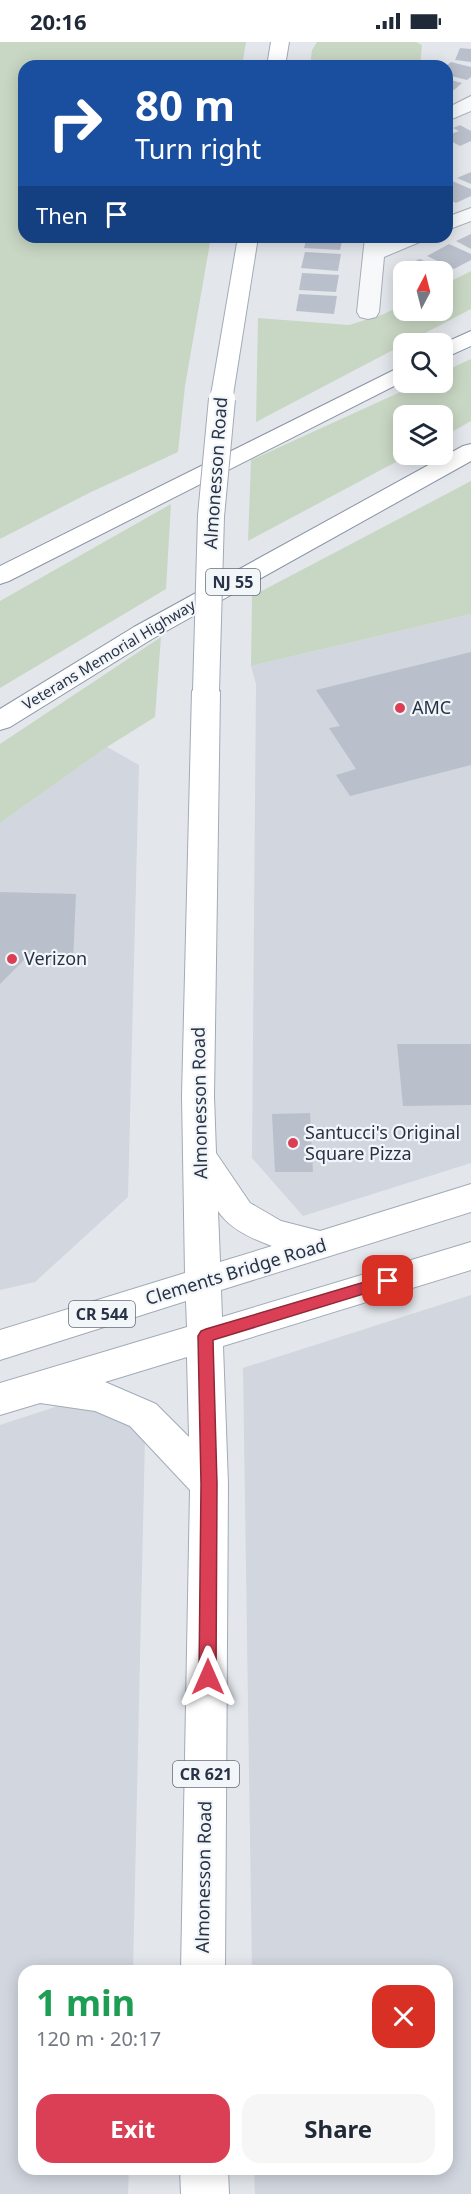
<!DOCTYPE html>
<meta charset="utf-8">
<style>
:root{--surface:#fff;--page:#f6f6f7;--text:#1f2937;--muted:#747a83;--accent:#db3f55}
body{margin:0;font-family:"Noto Sans",sans-serif;background:var(--page);color:var(--text);height:100vh;display:flex;flex-direction:column;font-size:22px;white-space:nowrap}
*{box-sizing:border-box;margin:0}
p{font-size:20px;color:var(--muted)}
.icon{flex:none;width:33px;height:33px;fill:none;stroke:currentColor;stroke-width:2;stroke-linecap:round;stroke-linejoin:round}
.map{position:relative;flex:1;overflow:hidden}
.sheet{position:absolute;left:18px;top:1923px;width:435px;height:210px;display:flex;flex-direction:column;background:var(--surface);border-radius:18px;box-shadow:0 3px 15px #0003}
.sheet>*{flex:none}
.top-card{position:absolute;left:18px;top:18px;width:435px;height:183px;border-radius:18px;box-shadow:0 3px 15px #0003;background:#1a4fa0;color:#fff;overflow:hidden}
.needle{width:39px;rotate:7deg}
.tools{position:absolute;left:393px;top:219px;display:grid;gap:12px}
.tools a{display:grid;place-items:center;width:60px;height:60px;border-radius:12px;background:var(--surface);box-shadow:0 3px 15px #0003;font-size:30px}
.pin{position:absolute;display:grid;place-items:center;width:51px;height:51px;color:#fff;margin:-26px;border-radius:12px;box-shadow:0 3px 9px #0006}
.me{position:absolute;width:66px;margin:-33px;rotate:0deg;stroke-linejoin:round;filter:drop-shadow(0 0 4px #0008)}
.turn{display:flex;align-items:center;gap:21px;height:126px;padding:0 18px;font-size:27px}
.turn .icon{width:78px;height:78px;stroke-width:2.5}
.turn b{display:block;font-size:42px;line-height:51px}
.then{display:flex;align-items:center;height:57px;padding:0 18px;background:#0003;gap:12px;font-size:22px}
.round{display:grid;place-items:center;flex:none;width:63px;height:63px;border-radius:18px;background:var(--page)}
.summary{display:flex;align-items:center;justify-content:space-between;height:102px;padding:0 18px}
h1{font-size:36px;font-weight:700;line-height:45px;color:#1e9e55}
.action{display:flex;gap:12px;margin-top:auto;padding:12px 18px}
.action a{flex:1;height:69px;border-radius:18px;background:var(--accent);color:#fff;font-size:24px;font-weight:700;line-height:69px;text-align:center}
.action a+a{background:var(--page);color:var(--text)}
.status{display:flex;justify-content:space-between;align-items:center;height:42px;padding:0 30px;background:var(--surface);direction:ltr}
.status svg{height:16px;fill:currentColor}
.map>svg:first-child{display:block}
.built{fill:#d1d6df}
.green{fill:#c8d7c3}
.building{fill:#bac0cb}
.lines{fill:none;stroke-linecap:round;stroke-linejoin:round}
.minor-casing{stroke:#a7adb7;stroke-width:2}
.major-casing{stroke:#a1abb9;stroke-width:2}
.highway-casing{stroke:#8994a5;stroke-width:2}
.minor{fill:#f6f8fa;fill-rule:evenodd}
.major{fill:#fff;fill-rule:evenodd}
.highway{fill:#fff;fill-rule:evenodd}
.major-bridge-far1-casing{stroke:#a1abb9;stroke-width:22;stroke-linecap:butt}
.major-bridge-casing{stroke:#a1abb9;stroke-width:28;stroke-linecap:butt}
.major-bridge-far1{stroke:#fff;stroke-width:20}
.major-bridge{stroke:#fff;stroke-width:26}
.route{fill:#db3f55;stroke:#8e2937;stroke-width:1.5}
.poi-dot{fill:#db3f55;stroke:#f3f6f9;stroke-width:2}
.labels{text-anchor:middle;stroke-width:4.5;stroke-linejoin:round;paint-order:stroke}
.far-street-label{font-size:15px;fill:#293347;stroke:#f3f6f9}
.shield{fill:#f3f6f9;stroke:#666e7c;stroke-width:1.5}
.shield-label{font-size:16px;font-weight:bold;fill:#293347}
.street-label{font-size:18px;fill:#293347;stroke:#f3f6f9}
.poi-label{font-size:18px;fill:#293347;stroke:#f3f6f9;text-anchor:start}
</style>
<div class="status"><b>20:16</b><svg viewBox="0 0 49 12"><path d="M0 12V9h3v3zM5 12V6h3v6zM10 12V3h3v9zM15 12V0h3v12zM26 1h20v11H26zM47 4h2v5h-2z"/></svg></div>
<div class="map">
<svg width="471" height="2152" viewBox="0 0 471 2152">
<rect width="100%" height="100%" fill="#e3e7ec"/>
<path class="built" d="M471,572V1121L303,1174L252,1116L256,642L251,624Z
M107,705L139,723L128,1155L35,1240L0,1248V781Z
M471,1253V2152H255L254,2127H447V1929H252L243,1326Z
M64,1362L109,1368L145,1395L133,1929H24V2127H129L128,2152H0V1383Z"/>
<path class="green" d="M0,0H246L242,24H24V195H211L185,344L178,410L89,451L0,497Z
M317,0H416L422,3L420,24H310L312,8Z
M471,229V267L256,380L258,276L349,283L384,272L403,262L404,268H442L443,243Z
M471,317V379L443,395L442,374H404V412L409,413L248,499L251,418L420,341L442,340L443,330Z
M471,439V572L251,624L252,554Z
M171,462L166,547L0,646V559Z
M161,595L155,675L107,705L0,781V702Z"/>
<path class="building" d="M460,6L471,7V20L455,18Z
M451,20L471,25V35L467,38L447,33V23Z
M447,37L462,41L454,48L447,47Z
M460,83L471,89V99L460,104L447,97V90L451,92L459,89L453,86Z
M471,130V142L457,136Z
M452,139L471,147V154L456,161L447,157V141Z
M471,192V207L456,199Z
M307,195H343L340,208L304,206Z
M449,202L471,212V218L454,227L427,214Z
M305,210L341,212L338,229L301,226Z
M420,217L442,228L447,230L442,232V230H404V232L395,228Z
M302,231L339,233L336,250L299,248Z
M299,252L337,254L334,272L296,269Z
M471,610V723L350,754L336,733L356,727L329,686L340,684L316,648Z
M0,850L76,852L73,920L26,916L0,942Z
M397,1002H471V1063L403,1064Z
M310,1071L313,1130H275L272,1072Z"/>
<g class="lines">
<defs>
<path id="minor" d="M471,54V69L447,79V66Z
M471,166V179L447,188V175Z
M365,195H385V200L397,195H425L422,199L384,215L379,270L376,275L368,277L360,275L357,270Z"/>
<path id="major" d="M271,0H289L285,24H267Z
M238,195H258L233,353L230,358L222,360L214,358L211,353Z
M206,641L216,643L220,649L214,1054L216,1111L250,1161L281,1179L320,1189L471,1142V1170L221,1248L222,1275L471,1200V1228L223,1304L228,1442L225,1929H181L190,1448L130,1384L95,1369L40,1361L0,1373V1341L187,1285L186,1259L0,1318V1288L185,1231L182,1054L192,649L196,643ZM218,1169C230,1187 252,1197 272,1204L220,1220ZM187,1315L189,1395L156,1362L105,1340Z
M180,2127H228L229,2152H181Z"/>
<path id="highway" d="M471,289V304L442,317V302Z
M404,323V339L9,539L0,542V524Z
M471,402V419L152,597L10,685L0,688V667L134,585L463,404Z"/>
</defs>
<use href="#minor" class="minor-casing"/>
<use href="#major" class="major-casing"/>
<use href="#highway" class="highway-casing"/>
<use href="#minor" class="minor"/>
<use href="#major" class="major"/>
<use href="#highway" class="highway"/>
<defs>
<path id="major-bridge-far1" d="M221,359L222,353"/>
<path id="major-bridge" d="M206,649L211,474L222,357"/>
</defs>
<use href="#major-bridge-far1" class="major-bridge-far1-casing"/>
<use href="#major-bridge" class="major-bridge-casing"/>
<use href="#major-bridge-far1" class="major-bridge-far1"/>
<use href="#major-bridge" class="major-bridge"/>
</g>
<path class="route" d="M388,1233L393,1235L395,1239L393,1243L213,1298L217,1442L216,1635L214,1641L208,1643L202,1641L199,1635L201,1442L198,1294L201,1289L206,1287Z"/>
<g class="poi-dot">
<circle cx="400" cy="666" r="6"/>
<circle cx="12" cy="917" r="6"/>
<circle cx="293" cy="1101" r="6"/>
</g>
<g class="labels">
<g class="far-street-label">
<text transform="translate(109 613) rotate(-31)" y="5">Veterans Memorial Highway</text>
</g>
<g class="shield">
<rect x="206" y="527" width="54" height="26" rx="4.5"/>
<rect x="69" y="1259" width="66" height="26" rx="4.5"/>
<rect x="173" y="1719" width="66" height="26" rx="4.5"/>
</g>
<g class="shield-label">
<text x="233" y="546">NJ 55</text>
<text x="102" y="1278">CR 544</text>
<text x="206" y="1738">CR 621</text>
</g>
<g class="street-label">
<text transform="translate(216 431) rotate(-86)" y="6">Almonesson Road</text>
<text transform="translate(200 1061) rotate(-91)" y="6">Almonesson Road</text>
<text transform="translate(236 1230) rotate(-17)" y="6">Clements Bridge Road</text>
<text transform="translate(204 1835) rotate(-89)" y="6">Almonesson Road</text>
</g>
<g class="poi-label">
<text x="412" y="672">AMC</text>
<text x="24" y="923">Verizon</text>
<text x="305" y="1097">Santucci's Original<tspan x="305" dy="21">Square Pizza</tspan></text>
</g>
</g>
</svg>
<div class="tools">
<a><svg class="needle" viewBox="-14 -14 28 28"><path d="M0-13l5 13h-10z" fill="#e53935"/><path d="M0 13l5-13h-10z" fill="#747a83"/></svg></a>
<a><svg class="icon" aria-label="search" viewBox="0 0 24 24"><circle cx="10" cy="10" r="6"/><path d="M15 15l6 6"/></svg></a>
<a><svg class="icon" aria-label="layers" viewBox="0 0 24 24"><path d="M12 4l9 5-9 5-9-5zM3 14l9 5 9-5"/></svg></a>
</div>
<div class="pin" style="left:388px;top:1239px;background:#d93025"><svg class="icon" aria-label="arrive" viewBox="0 0 24 24"><path d="M6 21V4h12l-3 4 3 4H6"/></svg></div>
<svg class="me" style="left:208px;top:1635px" viewBox="-20 -20 40 40"><path d="M0-17L14 15 0 8-14 15z" fill="#db3f55" stroke="#fff" stroke-width="4"/></svg>
<div class="top-card">
<div class="turn"><svg class="icon" aria-label="right" viewBox="0 0 24 24"><path d="M7 20v-9h11M14 6l5 5-5 5"/></svg><div><b>80 m</b>Turn right</div></div>
<div class="then">Then<svg class="icon" aria-label="arrive" viewBox="0 0 24 24"><path d="M6 21V4h12l-3 4 3 4H6"/></svg></div>
</div>
<section class="sheet">
<div class="summary"><div><h1>1 min</h1><p>120 m · 20:17</p></div><a class="round" style="background:#d93025;color:#fff"><svg class="icon" aria-label="close" viewBox="0 0 24 24"><path d="M6 6l12 12M18 6L6 18"/></svg></a></div>
<div class="action"><a>Exit</a><a>Share</a></div>
</section>
</div>
